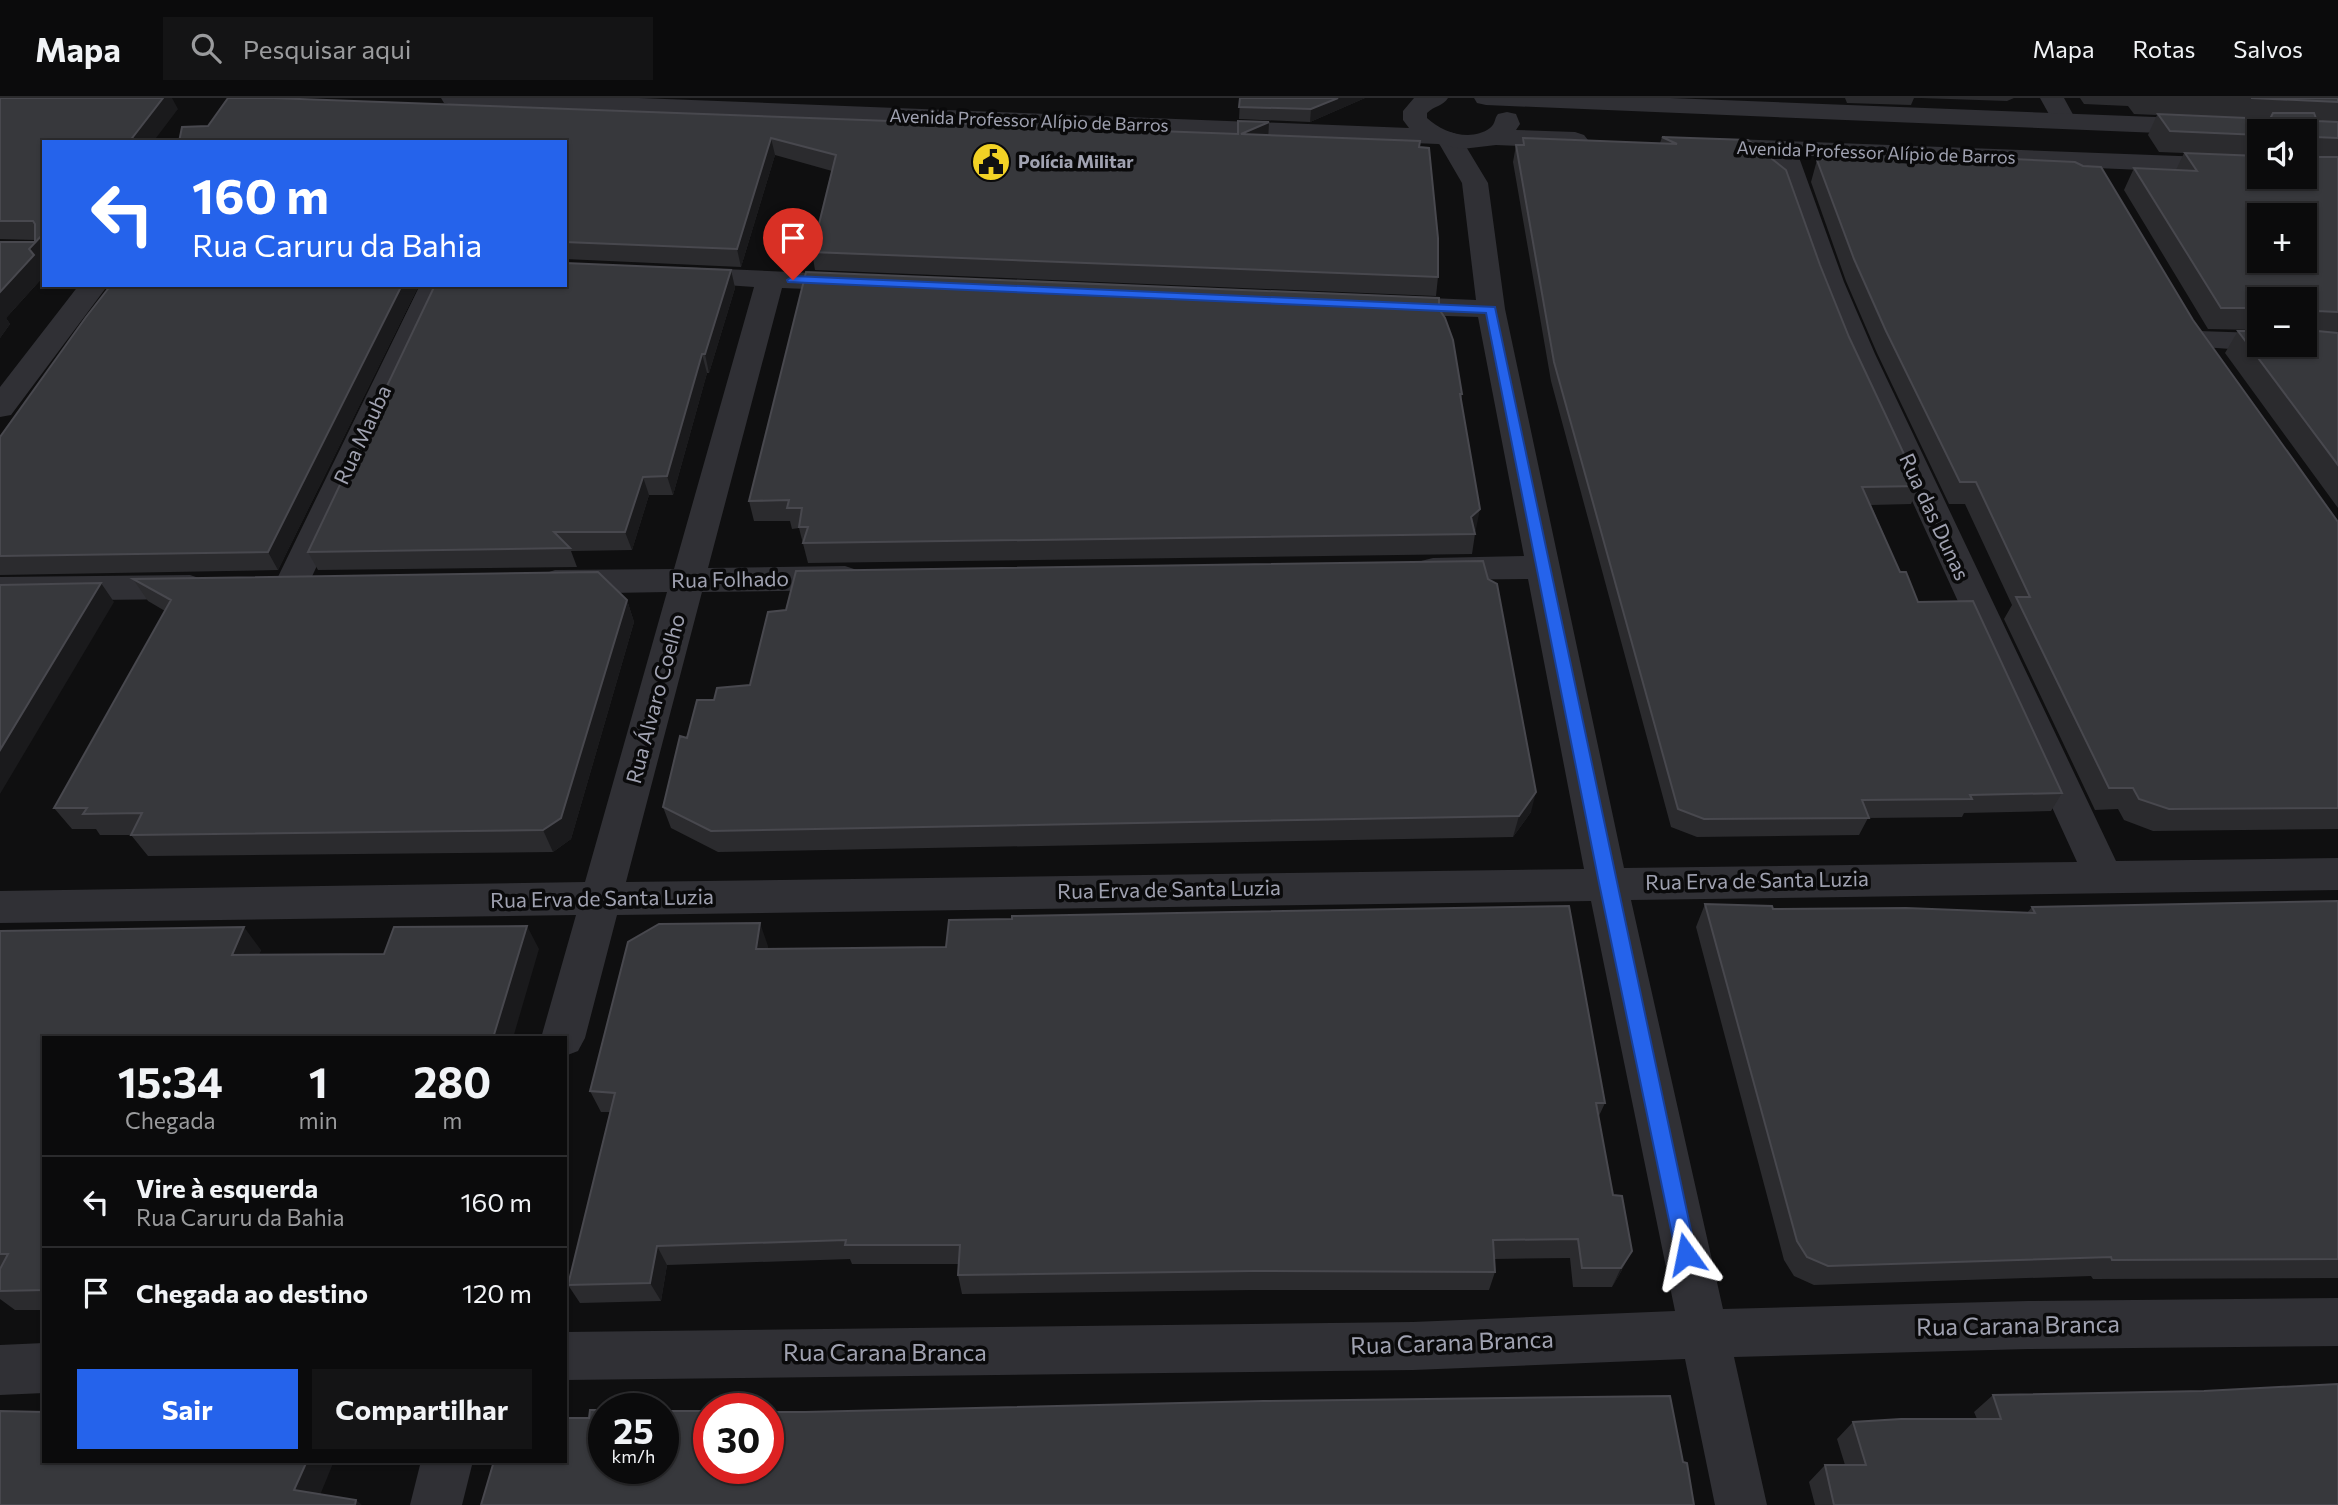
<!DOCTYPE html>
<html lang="pt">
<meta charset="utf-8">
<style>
:root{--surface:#0b0b0c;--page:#141415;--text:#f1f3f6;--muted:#9a9b9d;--line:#2b2b2d;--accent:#2563eb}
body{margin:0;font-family:Commissioner,sans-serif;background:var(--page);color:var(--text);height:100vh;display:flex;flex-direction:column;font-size:26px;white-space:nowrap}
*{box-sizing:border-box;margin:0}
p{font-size:23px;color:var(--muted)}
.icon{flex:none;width:38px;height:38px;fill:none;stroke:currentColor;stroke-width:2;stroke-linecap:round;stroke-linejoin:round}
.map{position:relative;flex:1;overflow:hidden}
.panel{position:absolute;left:42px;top:938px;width:525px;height:427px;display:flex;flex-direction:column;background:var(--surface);border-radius:0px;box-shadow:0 2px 5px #0004,0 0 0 2px var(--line)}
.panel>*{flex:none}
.hud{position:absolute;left:42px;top:42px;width:525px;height:147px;border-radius:0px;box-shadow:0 2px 5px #0004,0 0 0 2px var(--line);background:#2563eb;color:#fff;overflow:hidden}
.tools{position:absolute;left:2247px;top:21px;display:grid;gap:14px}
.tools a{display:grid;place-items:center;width:70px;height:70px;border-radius:0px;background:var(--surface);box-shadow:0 2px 5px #0004,0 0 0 2px var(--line);font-size:35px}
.speed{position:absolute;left:588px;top:1295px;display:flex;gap:14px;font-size:35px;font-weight:700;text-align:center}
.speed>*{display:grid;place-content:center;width:91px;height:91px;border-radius:50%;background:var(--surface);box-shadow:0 2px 5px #0004,0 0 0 2px var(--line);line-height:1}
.speed small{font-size:18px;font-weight:400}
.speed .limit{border:10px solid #d22;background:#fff;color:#111}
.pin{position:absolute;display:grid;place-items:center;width:60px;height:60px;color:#fff;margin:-72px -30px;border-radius:50% 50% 50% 0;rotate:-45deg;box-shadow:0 0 7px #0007}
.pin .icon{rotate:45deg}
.me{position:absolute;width:77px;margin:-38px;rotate:348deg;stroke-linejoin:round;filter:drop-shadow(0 0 5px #0008)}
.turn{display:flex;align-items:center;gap:24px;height:147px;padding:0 35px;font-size:32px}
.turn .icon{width:91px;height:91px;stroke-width:2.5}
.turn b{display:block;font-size:49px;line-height:60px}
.eta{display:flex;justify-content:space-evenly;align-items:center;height:119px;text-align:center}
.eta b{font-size:42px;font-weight:700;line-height:49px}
.cta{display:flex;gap:14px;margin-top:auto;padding:14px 35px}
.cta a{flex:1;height:80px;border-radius:0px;background:var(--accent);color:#fff;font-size:28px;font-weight:700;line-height:80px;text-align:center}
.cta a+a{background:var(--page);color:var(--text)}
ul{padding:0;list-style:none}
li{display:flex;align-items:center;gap:21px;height:91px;padding:0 35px;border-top:2px solid var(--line)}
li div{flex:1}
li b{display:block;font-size:26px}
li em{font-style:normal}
header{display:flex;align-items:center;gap:42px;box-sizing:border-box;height:98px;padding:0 35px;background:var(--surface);border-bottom:2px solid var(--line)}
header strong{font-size:33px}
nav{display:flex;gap:38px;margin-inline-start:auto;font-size:24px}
.search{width:490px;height:63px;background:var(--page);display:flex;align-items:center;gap:18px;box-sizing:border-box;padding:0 24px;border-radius:0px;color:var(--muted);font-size:26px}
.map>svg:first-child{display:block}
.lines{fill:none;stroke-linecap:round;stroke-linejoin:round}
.minor{fill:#303035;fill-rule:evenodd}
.tertiary{fill:#303035;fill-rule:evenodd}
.wall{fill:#2b2b2e;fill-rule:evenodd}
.shaded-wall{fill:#1a1a1c}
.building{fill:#37383c;stroke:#48484e;stroke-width:2;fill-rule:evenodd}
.route{fill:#2563eb;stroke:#184099;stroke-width:2}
.labels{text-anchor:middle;stroke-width:7;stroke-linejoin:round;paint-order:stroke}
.far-street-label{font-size:18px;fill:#a0a2b1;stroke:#0a0a0b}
.far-poi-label{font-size:18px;font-weight:bold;fill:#a0a2b1;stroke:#0a0a0b;text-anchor:start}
.street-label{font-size:21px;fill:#a0a2b1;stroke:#0a0a0b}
.near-street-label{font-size:24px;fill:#a0a2b1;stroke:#0a0a0b}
</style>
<header>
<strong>Mapa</strong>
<div class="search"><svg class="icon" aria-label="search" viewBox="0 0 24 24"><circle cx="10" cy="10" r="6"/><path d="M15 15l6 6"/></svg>Pesquisar aqui</div>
<nav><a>Mapa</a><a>Rotas</a><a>Salvos</a></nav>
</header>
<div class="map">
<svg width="2338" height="1407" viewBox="0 0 2338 1407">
<rect width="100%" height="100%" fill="#0f0f10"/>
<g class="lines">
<path class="minor" d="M2040,0H2064L2076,22L2073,27L2064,29L2055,27Z
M1450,34L1459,37L1488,85L1505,211L1624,770L2077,764L1845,256L1816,184L1770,51L1774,46L1783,43L1792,46L1796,51L1844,184L1875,256L2116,763L2338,760V792L1631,802L1723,1211L2028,1203L2338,1200V1248L2028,1251L1734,1259L1767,1407H1715L1685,1261L1413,1272L565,1282V1234L1413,1224L1675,1213L1591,803L617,817L585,940L578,953L565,958V940H541L576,817L0,825V793L585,784L667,494L555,496L543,492L538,484L543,476L555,472L674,471L754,189L669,183L665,177L669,171L679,169L857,177L867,179L871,185L867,191L857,193L782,190L708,470L845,468L857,472L862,480L857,488L845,492L702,494L626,784L1584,771L1528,481L1433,482L1421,479L1416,471L1421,463L1433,460L1524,458L1478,219L1386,216L1376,213L1372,207L1376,201L1386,198L1476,202L1462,85L1437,42L1441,37Z
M79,187H108L11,317L0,319V289Z
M420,187H448L308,487L303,495L291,499L279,495L274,487Z
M2198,233L2259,235V247H2272L2269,250L2259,253L2188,248L2183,242L2188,236Z
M190,477L202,481L207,489L202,497L190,501L0,503V479Z
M44,1245V1295L0,1297V1247Z
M421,1363H473L462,1407H410Z"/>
<path class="tertiary" d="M441,0H639L1409,30L1403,22V13L1414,0H1448C1443,8 1434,8 1427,15V20C1443,35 1471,44 1490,30C1496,25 1494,21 1498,16L1507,14L1516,16L1520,26L1516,32L1575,34L1584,37L1588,42L1584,47L1575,50L1496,47L1462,51L1438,46L453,7L444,5Z
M1474,0H1670L2207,21L2216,24L2220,29L2216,34L2207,37L1486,7L1477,5Z
M1705,40L2259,61V77L1696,53L1692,48L1696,43Z"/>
</g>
<path class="wall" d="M0,0L178,11L44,44V166L41,169L44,173V178L6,220L10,226L0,240V144H35V142L0,141Z
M1240,0H1365L1310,24L1239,21Z
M1845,0H1914L1911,7L1847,5Z
M1921,0H2014L2007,3Z
M2080,0H2338V410L2225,255L2238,233H2259V232L2208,231L2124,92L2134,70L2176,72L2184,55L2159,54L2148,37L2157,17L2134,16L2128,8L2084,6ZM2259,33H2305L2259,79ZM2259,201H2305V247L2259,233Z
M1269,24L1268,37L1419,49L1438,179L1436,198L815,172L812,154L832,73L775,57L741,169L565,161V44H179L1238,36Z
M1662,39L1748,42L1820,167L1849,239L1919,388L1911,406L1871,407L1900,474L1918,504L2062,695L2051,713L1964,715L1962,719L1868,720L1859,737L1697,739L1671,729L1551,283L1513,64L1516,47H1522L1523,40L1660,45Z
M1817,62L2193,222L2338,424V731L2153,733L2124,722L2118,711L2095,712L2004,521L2012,507L1965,406H1949L1877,255L1846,183L1811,84Z
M731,172L735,190L709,275H707L673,397H649L632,452L571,453L577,469L318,472L308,454Z
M419,187L278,472L0,477V339Z
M1439,211L1462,296L1461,305L1476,431L1475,433V436L1472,456L808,465L799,430L792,431L790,423H754L749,403Z
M133,481L627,502L634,524L571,741L553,754L148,758L131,737H100L96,731H72L54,710L165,513L148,503Z
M687,640L1531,714L1513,739L718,754L671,730L663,709Z
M2338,803V1180L2093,1181L2091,1178L1814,1187L1794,1178L1784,1162L1696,829L1705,806L1773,811L2027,815L2032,809Z
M0,833L261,852L259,856H384L539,851L44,940V1212H15L0,1201Z
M768,848L767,851L1605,1005L1598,1020L1622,1172L1612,1189H1573L1570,1160L1494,1161L1495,1174L1489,1192H1251L962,1196L958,1177L959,1166H852L850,1161L667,1167L661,1203L580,1205L568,1187L610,1014H601L590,993Z
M1993,1297L2338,1407H1815L1809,1384L1825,1367H1845L1837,1341L1853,1324L1977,1321L1974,1314Z"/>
<path class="shaded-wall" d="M163,0H172L178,11L153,44H129Z
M1338,0H1365L1310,24L1311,11Z
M1269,24L1268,42L1241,36Z
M771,40L775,57L741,169L737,151Z
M44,135V166L41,169L44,173V178L6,220L10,226L0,240V194L29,151Z
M731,172L735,190L709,275L705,256Z
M402,187H419L278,472L268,454Z
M702,256L707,275L673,397L667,378Z
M643,379L649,397L632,452L625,434Z
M1480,411L1476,431L1470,436L1471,419Z
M101,485L114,504L0,696V652Z
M627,502L634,524L571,741L553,754L543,732Z
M1536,694L1531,714L1513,739L1519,718Z
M760,825L768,848L763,873L756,851Z
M527,828L539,851L513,940H493Z
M244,829L261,852L250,879L232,857Z
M657,1148L667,1167L661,1203L650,1185Z
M1632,1153L1622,1172L1612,1189L1621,1170Z
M307,1363H334L316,1407L294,1392Z
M356,1402L362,1407H355Z"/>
<path class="building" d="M0,0H163L129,44H44V135L29,151L34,157L0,194V144H35V126L33,123H0Z
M228,0H273L1238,36V23L1269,24L1241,36L1420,43L1419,49L1429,50L1438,140V179L812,154L836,57L771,40L737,151L565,144V44H179L182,29L208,28Z
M1240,0H1338L1311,11L1239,9Z
M2251,0H2338V4Z
M2273,15H2314L2317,23L2338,24V40L2315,39V59H2338V214L2317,213L2316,222L2305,223V201H2259V210H2221L2134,70L2197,73L2185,55L2259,58V79H2305V33H2259V37L2170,33L2158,16L2270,21ZM2259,117H2305V163H2259Z
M1662,39L1748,42L1786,72L1820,167L1849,239L1919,388L1862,389L1900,474H1906L1918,504L1973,503L2062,695L1970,697L1972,701L1862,702L1869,720L1704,721L1678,711L1554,264L1516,47H1524L1523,40L1677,46Z
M1860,54L2075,64L2083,68L2101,69L2193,222L2338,424V710L2169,711L2139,701L2133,690H2109L2016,499H2030L1976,384H1960L1886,233L1854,161L1817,62Z
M565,165L731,172L705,256H702L667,378L643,379L625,434H554L570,450L308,454L435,187H565Z
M806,174L1439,200V211L1445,220L1453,242L1462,296H1460L1480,411L1471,419L1475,436L803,445L808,429H799L802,410H787L789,402L749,403Z
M111,187H402L268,454L0,458V339L86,219Z
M2305,228L2307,232L2338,235V367L2238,233H2259V247H2305Z
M1483,463L1488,481L1497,486L1536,694L1519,718L711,733L663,709L680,638L687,640L697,602H714L717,590L750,587L768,514L786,512L796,473Z
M598,474L627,502L561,720L543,732L131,737L142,715L83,716L87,710H54L171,502L133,481Z
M101,485L0,652V487Z
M2338,803V1161L2112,1162L2111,1159L1828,1168L1807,1159L1797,1143L1705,806L1772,808L1773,811L1906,810L2035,815L2032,809Z
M1569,808L1605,1005H1596L1613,1097L1622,1098L1632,1153L1621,1170H1582L1578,1141L1493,1142L1495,1174L1252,1173L958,1177L960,1147H845L846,1142L657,1148L650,1185L568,1187L615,995L590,993L628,844L659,826L760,825L756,851L946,849L949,822L1012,821V818Z
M527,828L493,940H44V1192L0,1193V1171L8,1156H0V833L244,829L232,857L384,856L394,829Z
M2338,1286V1407H1834L1825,1367H1866L1853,1324L1901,1321H2001L1993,1297L2204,1293Z
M1670,1298L1683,1364L1687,1365L1694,1407H481L494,1363H565V1320H589L590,1312H604V1370H663V1313H709V1370H768V1314H805L1263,1303Z
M0,1313L44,1314V1363H307L294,1392L356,1402L355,1407H0Z"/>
<path class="route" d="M793,178L1495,209L1696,1156L1693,1162L1686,1165L1679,1162L1676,1156L1599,785L1486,215L788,184L787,182Z"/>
<defs>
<symbol id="civic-disc" viewBox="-11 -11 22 22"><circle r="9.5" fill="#f2d225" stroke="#0a0a0b"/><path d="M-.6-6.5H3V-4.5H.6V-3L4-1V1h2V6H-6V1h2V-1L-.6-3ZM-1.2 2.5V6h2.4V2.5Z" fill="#111"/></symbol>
</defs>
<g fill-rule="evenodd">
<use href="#civic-disc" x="969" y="42" width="44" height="44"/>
</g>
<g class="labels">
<g class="far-street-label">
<text transform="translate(1029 23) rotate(2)" y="6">Avenida Professor Alípio de Barros</text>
<text transform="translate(1876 55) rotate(2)" y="6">Avenida Professor Alípio de Barros</text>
</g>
<g class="far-poi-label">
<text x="1018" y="70">Polícia Militar</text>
</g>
<g class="street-label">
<text transform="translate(363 337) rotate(-65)" y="7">Rua Mauba</text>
<text transform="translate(1934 419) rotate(65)" y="7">Rua das Dunas</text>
<text transform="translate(730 482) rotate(-1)" y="7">Rua Folhado</text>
<text transform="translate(656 601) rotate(-75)" y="7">Rua Álvaro Coelho</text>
<text transform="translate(1757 783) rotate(-1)" y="7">Rua Erva de Santa Luzia</text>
<text transform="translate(1169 792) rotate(-1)" y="7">Rua Erva de Santa Luzia</text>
<text transform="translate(602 801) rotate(-1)" y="7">Rua Erva de Santa Luzia</text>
</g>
<g class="near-street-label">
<text transform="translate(2018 1228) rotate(-1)" y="8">Rua Carana Branca</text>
<text transform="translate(1452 1245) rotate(-2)" y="8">Rua Carana Branca</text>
<text x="885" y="1263">Rua Carana Branca</text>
</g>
</g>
</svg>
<div class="tools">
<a><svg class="icon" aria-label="sound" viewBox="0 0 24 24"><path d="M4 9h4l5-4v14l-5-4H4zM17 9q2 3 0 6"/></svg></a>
<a>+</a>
<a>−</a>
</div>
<div class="speed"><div>25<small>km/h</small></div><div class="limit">30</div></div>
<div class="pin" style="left:793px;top:182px;background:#d93025"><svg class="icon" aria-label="arrive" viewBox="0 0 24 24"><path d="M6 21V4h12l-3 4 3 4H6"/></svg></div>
<svg class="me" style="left:1686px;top:1156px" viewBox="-20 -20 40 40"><path d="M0-17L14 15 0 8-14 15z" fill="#2563eb" stroke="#fff" stroke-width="4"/></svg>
<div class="hud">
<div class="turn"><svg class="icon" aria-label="left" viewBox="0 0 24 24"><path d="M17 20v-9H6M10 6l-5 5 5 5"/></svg><div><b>160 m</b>Rua Caruru da Bahia</div></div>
</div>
<section class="panel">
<div class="eta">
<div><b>15:34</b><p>Chegada</p></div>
<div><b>1</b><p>min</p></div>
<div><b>280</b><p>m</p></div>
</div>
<ul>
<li><svg class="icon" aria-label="left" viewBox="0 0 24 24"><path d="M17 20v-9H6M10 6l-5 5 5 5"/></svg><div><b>Vire à esquerda</b><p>Rua Caruru da Bahia</p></div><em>160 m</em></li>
<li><svg class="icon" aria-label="arrive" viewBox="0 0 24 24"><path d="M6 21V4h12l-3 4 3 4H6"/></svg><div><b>Chegada ao destino</b></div><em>120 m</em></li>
</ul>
<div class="cta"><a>Sair</a><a>Compartilhar</a></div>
</section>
</div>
